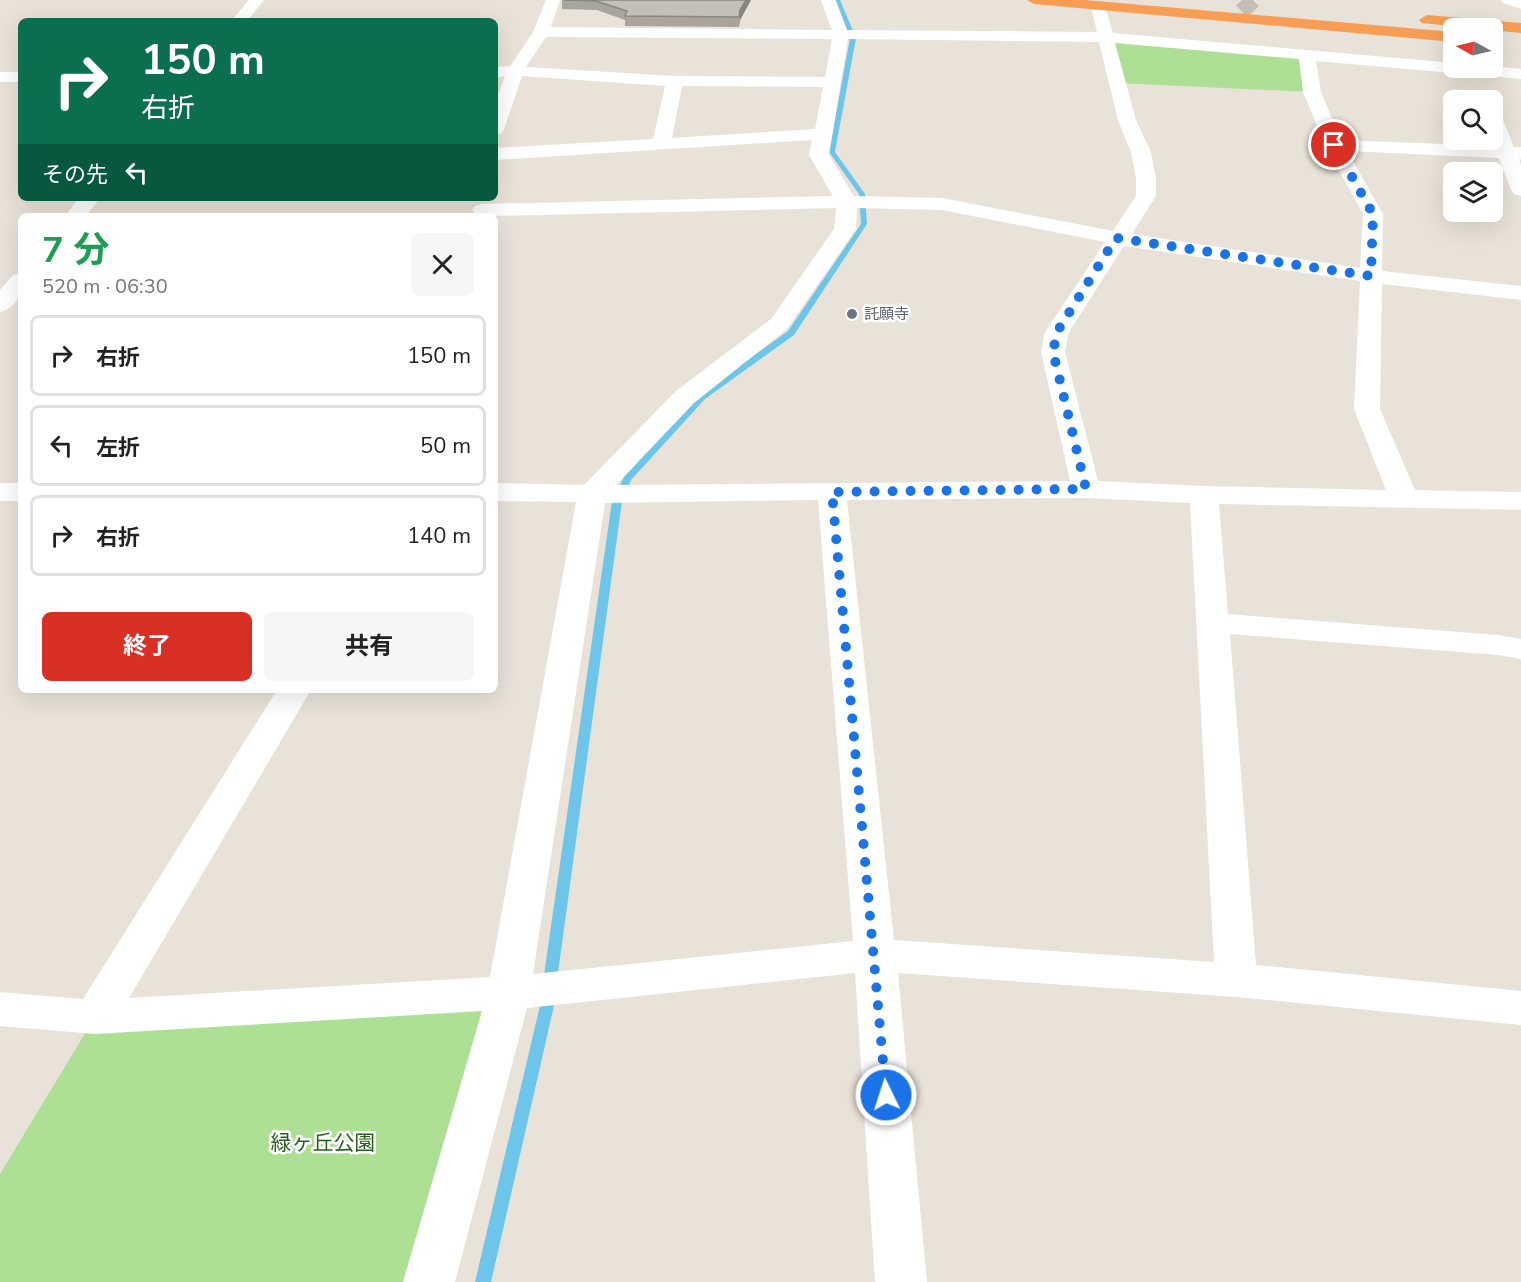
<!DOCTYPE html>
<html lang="ja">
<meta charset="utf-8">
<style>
:root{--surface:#fff;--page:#f6f6f6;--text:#222;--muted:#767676;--line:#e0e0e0;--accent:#d93025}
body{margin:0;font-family:"Nunito Sans","Noto Sans JP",sans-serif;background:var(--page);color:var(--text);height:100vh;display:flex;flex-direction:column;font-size:22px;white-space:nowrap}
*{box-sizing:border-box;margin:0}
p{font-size:20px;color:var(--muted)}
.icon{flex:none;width:33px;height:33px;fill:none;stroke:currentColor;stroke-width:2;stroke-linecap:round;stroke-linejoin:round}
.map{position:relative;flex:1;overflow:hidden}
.sheet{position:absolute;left:18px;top:213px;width:480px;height:480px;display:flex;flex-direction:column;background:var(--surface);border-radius:9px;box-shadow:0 6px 24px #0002}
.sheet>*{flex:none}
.hud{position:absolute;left:18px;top:18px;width:480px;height:183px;border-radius:9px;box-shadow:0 6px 24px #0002;background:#0b6e4f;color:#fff;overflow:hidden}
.needle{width:39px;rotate:278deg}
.buttons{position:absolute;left:1443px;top:18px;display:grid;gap:12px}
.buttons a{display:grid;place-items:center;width:60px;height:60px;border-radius:9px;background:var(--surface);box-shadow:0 6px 24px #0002;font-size:30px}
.pin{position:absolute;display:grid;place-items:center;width:51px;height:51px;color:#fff;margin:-26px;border:3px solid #fff;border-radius:50%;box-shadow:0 2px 6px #0007}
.me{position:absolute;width:66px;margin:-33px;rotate:356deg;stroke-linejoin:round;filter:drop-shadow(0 0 4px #0008)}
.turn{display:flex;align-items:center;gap:21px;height:126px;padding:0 24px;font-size:27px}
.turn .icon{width:78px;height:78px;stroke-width:2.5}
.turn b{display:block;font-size:42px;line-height:51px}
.then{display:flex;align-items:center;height:57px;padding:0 24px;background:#0003;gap:12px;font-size:22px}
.round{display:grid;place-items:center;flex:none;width:63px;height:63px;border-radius:9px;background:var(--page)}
.head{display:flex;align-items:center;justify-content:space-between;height:102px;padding:0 24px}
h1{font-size:36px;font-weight:700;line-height:45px;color:#1e9e55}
.button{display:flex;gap:12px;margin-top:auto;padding:12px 24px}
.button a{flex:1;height:69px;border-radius:9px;background:var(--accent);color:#fff;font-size:24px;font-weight:700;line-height:69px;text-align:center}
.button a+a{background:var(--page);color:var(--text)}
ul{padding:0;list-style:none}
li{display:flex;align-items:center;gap:18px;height:81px;margin:0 12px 9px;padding:0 12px;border:3px solid var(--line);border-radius:9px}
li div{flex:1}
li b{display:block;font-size:22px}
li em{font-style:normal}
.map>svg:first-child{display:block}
.green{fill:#addf95}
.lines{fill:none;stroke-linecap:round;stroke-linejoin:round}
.stream{fill:#6dc6ea;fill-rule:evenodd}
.street-tunnel{stroke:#c2bdb5;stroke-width:16;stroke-dasharray:16 8;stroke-linecap:butt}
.street{fill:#fff;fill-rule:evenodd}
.secondary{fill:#fff;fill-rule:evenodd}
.highway{fill:#f89e54;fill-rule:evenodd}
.wall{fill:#a9a49e}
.shaded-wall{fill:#898681}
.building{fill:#c4bfb8;stroke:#898681;stroke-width:1.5}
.route{stroke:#1a73e8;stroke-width:10;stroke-dasharray:0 18}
.worship-dot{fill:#6b7280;stroke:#fff;stroke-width:2}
.labels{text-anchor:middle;stroke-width:5;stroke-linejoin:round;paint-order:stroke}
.far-worship-label{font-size:15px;fill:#5b616d;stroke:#fff;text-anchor:start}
.near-park-label{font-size:21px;fill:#285f1b;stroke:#fff}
</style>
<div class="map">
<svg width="1521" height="1282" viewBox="0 0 1521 1282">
<rect width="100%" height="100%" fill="#e9e2d8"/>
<path class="green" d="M1107,39L1307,55L1312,92L1118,83Z
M509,993L429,1282H0V1174L95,1017Z"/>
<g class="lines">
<path class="stream" d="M836,0H840L856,38L835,152L865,194L867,224L794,335L705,399L631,480L622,501L553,1010L491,1282H475L539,1010L612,501L624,477L699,395L788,331L861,224L859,194L829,152L850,38Z"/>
<path class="street-tunnel" d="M1242,0L1255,14"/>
<path class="street" d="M249,0H264L247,21H231Z
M546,0H560L551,27L832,30L821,0H835L847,30L1097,32L1091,6L1098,2L1105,6L1113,33L1454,63V68L1492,66L1521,69V79L1316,61L1321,92L1341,140L1495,146L1492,140V110L1498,111L1501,115L1514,147H1521V159H1519L1521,165V196L1514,194L1511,190L1499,158L1347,151L1383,214L1382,271L1521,286V300L1382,284L1380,409L1415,490L1521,492V510L1219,504L1228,614L1498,635L1521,639V659L1498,655L1230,634L1256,965L1521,991V1025L1236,997L898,973L927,1282H875L855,973L527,1008L455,1282H403L482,1011L95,1034L0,1026V992L83,999L277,690H311L129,998L490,977L576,502L495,501V483L584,485L676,391L771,319L834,229L836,208L492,216L475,214L472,210L475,206L482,204L833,196L809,155L812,140L495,160V148L653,139L665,86L522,76L504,129L502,133L495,135V103L507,71L533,32ZM546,37L832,39L825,77L675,76L526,67ZM848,39L1099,42L1118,120L1131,152L1136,179V196L1113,231L942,198L854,196L829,155ZM1115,43L1299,59L1303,92L1325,145L1363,214L1360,268L1132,234L1156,196V179L1151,152L1136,120ZM682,86L823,87L815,129L672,138ZM857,208L942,210L1105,242L1045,332L1041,352L1070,481L616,485L694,403L787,329L856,229ZM1124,246L1360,281L1354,409L1386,490L1204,486L1098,481L1065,352L1069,332ZM1086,498L1190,503L1214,962L894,940L847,500ZM818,500L853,941L533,974L605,503Z
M79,198H100L86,216H65Z
M21,273C21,291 20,307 0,312V290L13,275Z
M0,483H21V501H0Z"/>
<path class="secondary" d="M1501,0H1521V9L1503,3Z
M515,66L521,67L523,71L521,75L495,77V67Z
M0,72H21V82H0Z"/>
<path class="highway" d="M1027,0H1085L1454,32V42L1034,4Z
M1427,15L1521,23V33L1422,23L1419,20Z"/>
</g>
<path class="wall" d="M562,0H751L740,20L739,27L625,26V20L597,10L562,9Z"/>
<path class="shaded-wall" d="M746,0H751L740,20L739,27L740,10Z"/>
<path class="building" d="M564,0H746L740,10L739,17L625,16L627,11L596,1Z"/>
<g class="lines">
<path class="route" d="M886,1095L832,492L1086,489L1053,352L1057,332L1116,238L1371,276L1373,214L1334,145"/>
</g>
<circle class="worship-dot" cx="852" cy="314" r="6"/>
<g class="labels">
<g class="far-worship-label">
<text x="864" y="319">託願寺</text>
</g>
<g class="near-park-label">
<text x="323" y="1150">緑ヶ丘公園</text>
</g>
</g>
</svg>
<div class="buttons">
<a><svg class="needle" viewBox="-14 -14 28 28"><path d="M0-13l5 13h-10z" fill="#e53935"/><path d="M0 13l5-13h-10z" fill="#767676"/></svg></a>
<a><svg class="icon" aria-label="search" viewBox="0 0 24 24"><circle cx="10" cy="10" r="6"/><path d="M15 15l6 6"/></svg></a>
<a><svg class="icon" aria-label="layers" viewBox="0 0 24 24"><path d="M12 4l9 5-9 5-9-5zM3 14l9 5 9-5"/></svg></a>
</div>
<div class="pin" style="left:1334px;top:145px;background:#d93025"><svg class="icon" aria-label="arrive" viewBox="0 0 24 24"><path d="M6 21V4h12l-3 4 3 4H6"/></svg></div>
<svg class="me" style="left:886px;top:1095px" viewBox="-20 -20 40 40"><circle r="17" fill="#1a73e8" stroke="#fff" stroke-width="3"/><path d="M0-11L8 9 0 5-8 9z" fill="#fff"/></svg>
<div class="hud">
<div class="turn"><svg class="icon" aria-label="right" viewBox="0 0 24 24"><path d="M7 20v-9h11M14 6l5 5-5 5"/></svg><div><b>150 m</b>右折</div></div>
<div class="then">その先<svg class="icon" aria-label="left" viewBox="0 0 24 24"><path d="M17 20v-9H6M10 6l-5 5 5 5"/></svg></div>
</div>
<section class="sheet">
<div class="head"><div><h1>7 分</h1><p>520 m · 06:30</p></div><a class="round"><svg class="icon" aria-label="close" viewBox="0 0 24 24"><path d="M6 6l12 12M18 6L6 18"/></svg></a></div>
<ul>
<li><svg class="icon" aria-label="right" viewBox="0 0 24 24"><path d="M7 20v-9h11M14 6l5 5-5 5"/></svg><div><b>右折</b></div><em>150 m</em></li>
<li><svg class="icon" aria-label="left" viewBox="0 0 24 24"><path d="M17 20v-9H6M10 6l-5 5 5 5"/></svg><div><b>左折</b></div><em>50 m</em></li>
<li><svg class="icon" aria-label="right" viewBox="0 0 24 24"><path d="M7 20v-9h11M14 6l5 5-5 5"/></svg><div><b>右折</b></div><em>140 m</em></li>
</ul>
<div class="button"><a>終了</a><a>共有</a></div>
</section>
</div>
